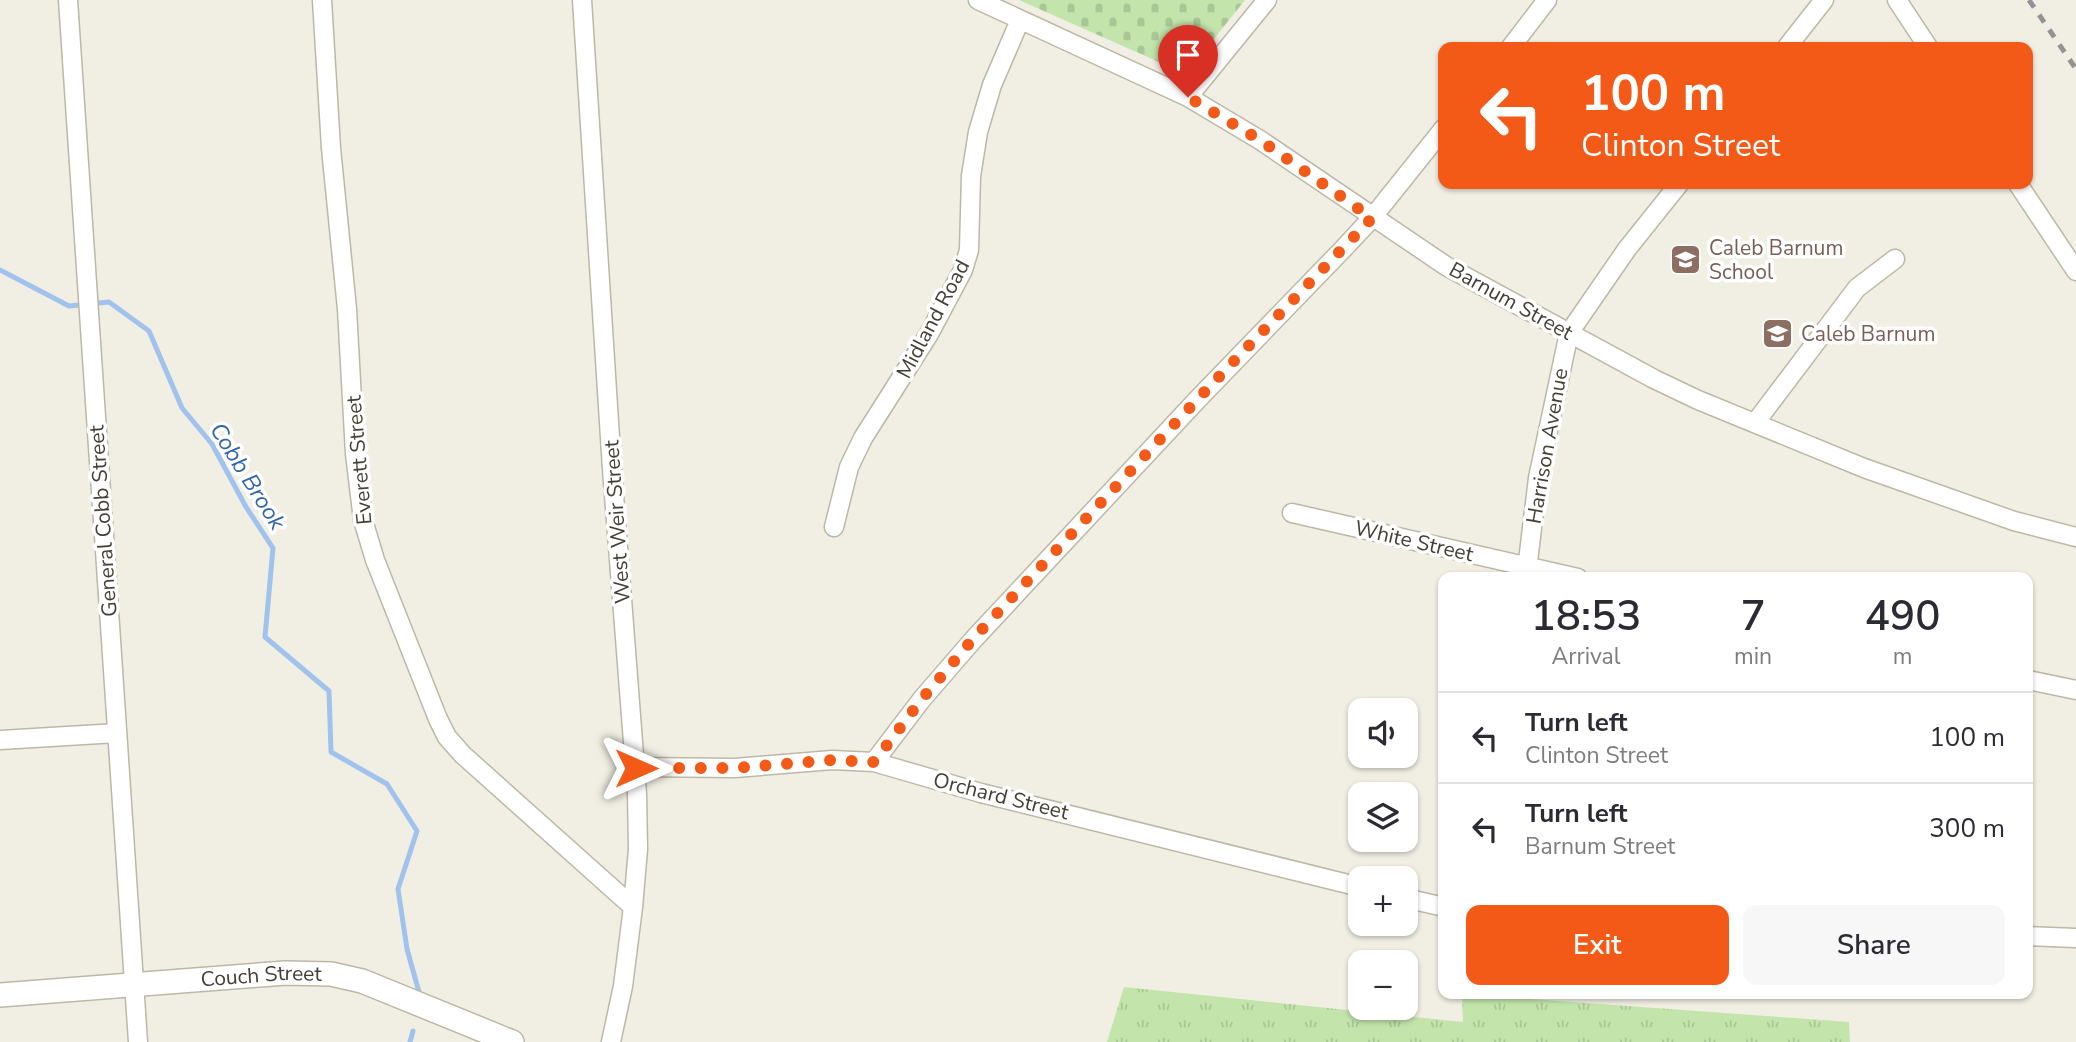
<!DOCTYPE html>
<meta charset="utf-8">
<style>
:root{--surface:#fff;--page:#f7f7f7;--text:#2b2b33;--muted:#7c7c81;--line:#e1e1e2;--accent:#f45a17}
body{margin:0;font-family:"Nunito Sans",sans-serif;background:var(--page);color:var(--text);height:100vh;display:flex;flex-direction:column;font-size:26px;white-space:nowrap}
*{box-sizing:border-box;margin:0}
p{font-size:23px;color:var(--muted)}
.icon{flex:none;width:38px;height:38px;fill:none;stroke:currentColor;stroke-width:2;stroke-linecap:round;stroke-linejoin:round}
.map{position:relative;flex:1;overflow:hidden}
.sheet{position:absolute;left:1438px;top:572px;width:595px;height:427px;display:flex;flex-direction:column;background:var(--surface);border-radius:14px;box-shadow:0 2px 5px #0004}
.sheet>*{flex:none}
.top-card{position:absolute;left:1438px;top:42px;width:595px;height:147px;border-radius:14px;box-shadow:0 2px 5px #0004;background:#f45a17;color:#fff;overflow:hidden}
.tools{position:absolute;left:1348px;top:698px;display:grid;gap:14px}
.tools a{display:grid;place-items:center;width:70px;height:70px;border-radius:14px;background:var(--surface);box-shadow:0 2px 5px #0004;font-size:35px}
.pin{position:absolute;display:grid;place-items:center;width:60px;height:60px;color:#fff;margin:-72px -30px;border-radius:50% 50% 50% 0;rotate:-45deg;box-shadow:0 0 7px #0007}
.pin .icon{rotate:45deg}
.me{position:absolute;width:77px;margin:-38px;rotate:90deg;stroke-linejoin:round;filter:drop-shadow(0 0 5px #0008)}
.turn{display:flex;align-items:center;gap:24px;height:147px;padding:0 28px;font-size:32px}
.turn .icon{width:91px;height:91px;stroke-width:2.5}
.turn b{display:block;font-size:49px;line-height:60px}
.eta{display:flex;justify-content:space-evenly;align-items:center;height:119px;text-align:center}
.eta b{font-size:42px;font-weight:600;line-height:49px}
.cta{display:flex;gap:14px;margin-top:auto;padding:14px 28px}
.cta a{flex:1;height:80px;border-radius:14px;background:var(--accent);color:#fff;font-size:28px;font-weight:600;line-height:80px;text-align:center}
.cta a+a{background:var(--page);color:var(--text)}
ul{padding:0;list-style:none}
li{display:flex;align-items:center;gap:21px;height:91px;padding:0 28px;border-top:2px solid var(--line)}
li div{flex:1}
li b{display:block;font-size:26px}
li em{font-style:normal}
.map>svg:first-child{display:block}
.cemetery{fill:url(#cemetery-stones)}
.park{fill:url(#park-tufts)}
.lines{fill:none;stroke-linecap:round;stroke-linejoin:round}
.stream{stroke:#a0c2ed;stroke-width:5}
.minor-casing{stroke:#bcb8a6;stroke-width:21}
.tertiary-casing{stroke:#bcb8a6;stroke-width:26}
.minor{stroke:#fff;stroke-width:18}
.tertiary{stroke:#fff;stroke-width:23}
.rail{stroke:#939393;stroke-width:5;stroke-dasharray:9 9;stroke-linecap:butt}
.route{stroke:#f45a17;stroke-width:12;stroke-dasharray:0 21.6}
.labels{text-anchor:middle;stroke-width:7;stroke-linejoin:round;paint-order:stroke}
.education-label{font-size:21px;fill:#785e54;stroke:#fff;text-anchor:start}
.street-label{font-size:21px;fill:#433f34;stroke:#fff}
.water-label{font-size:23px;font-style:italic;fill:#3165aa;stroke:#fff}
</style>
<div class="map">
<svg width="2076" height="1042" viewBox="0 0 2076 1042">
<defs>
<pattern id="cemetery-stones" width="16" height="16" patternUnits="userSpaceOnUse" patternTransform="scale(1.75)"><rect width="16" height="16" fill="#c3e5ac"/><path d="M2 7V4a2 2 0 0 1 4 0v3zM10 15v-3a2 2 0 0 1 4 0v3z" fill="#a9c695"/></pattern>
<pattern id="park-tufts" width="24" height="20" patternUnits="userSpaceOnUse" patternTransform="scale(1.75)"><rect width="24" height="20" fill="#c3e5ac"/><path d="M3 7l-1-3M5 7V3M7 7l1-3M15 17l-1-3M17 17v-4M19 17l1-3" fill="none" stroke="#a9c695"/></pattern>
</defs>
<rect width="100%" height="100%" fill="#f1efe3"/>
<path class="cemetery" d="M1019,0H1245L1186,74Z"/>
<path class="park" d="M1124,987L1463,1022L1462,994L1849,1022L1850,1042H1107Z"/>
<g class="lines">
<path class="stream" d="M0,270L69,306L109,302L149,331L182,408L212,444L246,507L273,548L265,637L329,691L331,752L387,784L417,831L398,889L407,949L419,992
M410,1042L413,1031"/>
<defs>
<path id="minor" d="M68,0L138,1042
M322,0L331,148L347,309L355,454L363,520L375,560L438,719L447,737L463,755L633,907
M582,0L612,469L637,794L638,849L633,907L623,986L611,1042
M978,0L1188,97L1260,140L1446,266L1654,379L1698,400L1864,468L2014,521L2076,537
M1897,0L1928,47
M1511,47L1547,0
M1787,47L1824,0
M1188,97L1267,0
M2018,184L2076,271
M1755,423L1857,288L1895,259
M1292,513L1578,578
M834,527L849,467L863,438L929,334L963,270L969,250L971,176L978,132L992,85L1020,20
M1526,578L1538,478L1569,333L1627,249L1679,184
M2028,680L2076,690
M0,740L117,733
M874,762L922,699L973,640L1197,400L1344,248L1372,218L1444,128
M636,767L735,768L832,760L874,762L981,793L1360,887
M1405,898L1444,907
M2028,936L2076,938"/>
<g id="tertiary">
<path id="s1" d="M0,995L285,973L331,974L362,981L512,1042"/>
</g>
</defs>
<use href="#minor" class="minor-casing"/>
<use href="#tertiary" class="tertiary-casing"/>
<use href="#minor" class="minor"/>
<use href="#tertiary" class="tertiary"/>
<path class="rail" d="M2029,0L2076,69"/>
</g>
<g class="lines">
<path class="route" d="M636,768H736L832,760L874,762L922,699L972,640L1212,384L1372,218L1260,140L1188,97"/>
</g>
<defs>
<symbol id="school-square" viewBox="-11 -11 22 22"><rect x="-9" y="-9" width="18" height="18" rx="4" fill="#8d6e63" stroke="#fff"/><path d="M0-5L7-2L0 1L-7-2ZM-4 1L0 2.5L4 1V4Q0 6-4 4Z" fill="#fff"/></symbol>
</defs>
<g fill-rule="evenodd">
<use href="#school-square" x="1668" y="242" width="35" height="35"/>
<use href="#school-square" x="1760" y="316" width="35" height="35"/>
</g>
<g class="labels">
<g class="education-label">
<text x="1709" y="255">Caleb Barnum<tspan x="1709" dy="24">School</tspan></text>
<text x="1801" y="341">Caleb Barnum</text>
</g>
<g class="street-label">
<text transform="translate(1511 301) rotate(29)" y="7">Barnum Street</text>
<text transform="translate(933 319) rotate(-62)" y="7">Midland Road</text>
<text transform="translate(1547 446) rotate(-80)" y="7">Harrison Avenue</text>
<text transform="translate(359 460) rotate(-95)" y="7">Everett Street</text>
<text transform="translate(103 521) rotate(-94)" y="7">General Cobb Street</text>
<text transform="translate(617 522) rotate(-94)" y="7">West Weir Street</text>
<text transform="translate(1414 541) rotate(13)" y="7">White Street</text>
<text transform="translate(1001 796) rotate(14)" y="7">Orchard Street</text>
<text dy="7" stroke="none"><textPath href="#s1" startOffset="262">Couch Street</textPath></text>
</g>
<g class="water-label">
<text transform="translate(248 476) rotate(58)" y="8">Cobb Brook</text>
</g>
</g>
</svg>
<div class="tools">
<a><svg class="icon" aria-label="sound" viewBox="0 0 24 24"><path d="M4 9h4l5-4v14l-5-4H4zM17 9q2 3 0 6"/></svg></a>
<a><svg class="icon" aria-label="layers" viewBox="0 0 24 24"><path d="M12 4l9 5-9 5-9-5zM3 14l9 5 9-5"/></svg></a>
<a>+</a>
<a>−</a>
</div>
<div class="pin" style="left:1188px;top:97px;background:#d93025"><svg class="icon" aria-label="arrive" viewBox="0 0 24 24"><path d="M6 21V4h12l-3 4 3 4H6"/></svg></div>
<svg class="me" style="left:636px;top:768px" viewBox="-20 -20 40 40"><path d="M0-17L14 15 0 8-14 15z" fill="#f45a17" stroke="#fff" stroke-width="4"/></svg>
<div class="top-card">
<div class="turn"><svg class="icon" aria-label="left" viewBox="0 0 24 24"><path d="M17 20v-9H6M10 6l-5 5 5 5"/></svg><div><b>100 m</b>Clinton Street</div></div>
</div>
<section class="sheet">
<div class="eta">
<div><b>18:53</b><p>Arrival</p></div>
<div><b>7</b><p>min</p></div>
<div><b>490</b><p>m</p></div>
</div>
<ul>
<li><svg class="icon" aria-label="left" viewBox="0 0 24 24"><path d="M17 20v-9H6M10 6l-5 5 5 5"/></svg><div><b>Turn left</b><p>Clinton Street</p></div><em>100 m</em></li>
<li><svg class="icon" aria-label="left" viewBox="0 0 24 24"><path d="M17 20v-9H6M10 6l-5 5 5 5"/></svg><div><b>Turn left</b><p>Barnum Street</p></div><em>300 m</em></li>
</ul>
<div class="cta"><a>Exit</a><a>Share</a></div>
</section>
</div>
